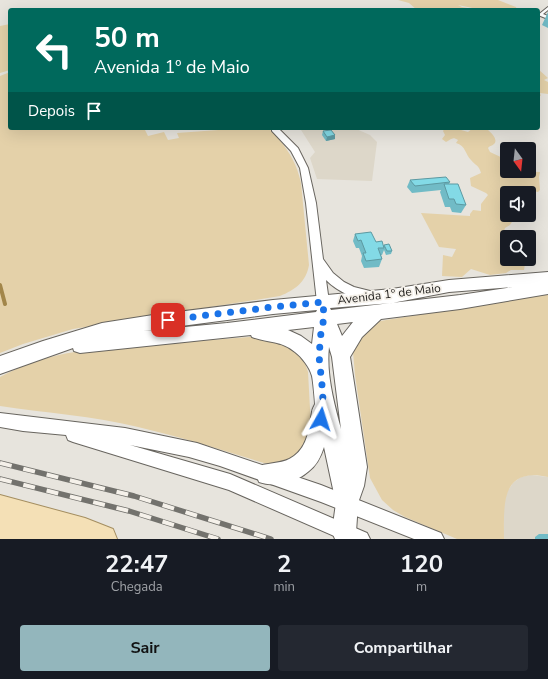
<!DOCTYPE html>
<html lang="pt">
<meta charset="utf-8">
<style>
:root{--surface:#171b24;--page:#242831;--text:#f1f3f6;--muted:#9ea1a6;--accent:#93b6bc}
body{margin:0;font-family:"Nunito Sans",sans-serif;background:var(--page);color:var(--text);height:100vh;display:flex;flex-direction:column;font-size:15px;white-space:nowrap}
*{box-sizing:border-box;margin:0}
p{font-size:13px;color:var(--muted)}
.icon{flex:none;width:22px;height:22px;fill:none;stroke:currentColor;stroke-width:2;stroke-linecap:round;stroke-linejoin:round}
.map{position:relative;height:539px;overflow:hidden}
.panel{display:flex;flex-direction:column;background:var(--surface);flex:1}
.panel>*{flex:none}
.banner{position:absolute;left:8px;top:8px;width:532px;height:122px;border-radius:4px;box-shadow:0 4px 16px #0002;background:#00695c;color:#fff;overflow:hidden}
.needle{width:26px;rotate:165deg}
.controls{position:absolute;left:500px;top:142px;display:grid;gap:8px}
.controls a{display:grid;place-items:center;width:36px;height:36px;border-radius:4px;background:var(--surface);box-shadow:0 4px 16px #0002;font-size:20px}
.pin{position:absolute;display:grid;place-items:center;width:34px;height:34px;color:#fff;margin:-17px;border-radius:8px;box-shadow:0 2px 6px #0006}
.me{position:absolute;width:44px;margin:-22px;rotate:6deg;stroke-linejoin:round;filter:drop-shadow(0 0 3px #0008)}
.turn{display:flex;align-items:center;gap:14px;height:84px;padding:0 20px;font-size:18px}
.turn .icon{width:52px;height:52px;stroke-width:2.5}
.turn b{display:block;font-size:28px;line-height:34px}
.then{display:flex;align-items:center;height:38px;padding:0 20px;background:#0003;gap:8px;font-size:15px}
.eta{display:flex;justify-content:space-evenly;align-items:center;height:68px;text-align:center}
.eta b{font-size:24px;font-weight:700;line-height:28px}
.primary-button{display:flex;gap:8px;margin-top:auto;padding:8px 20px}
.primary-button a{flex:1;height:46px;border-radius:4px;background:var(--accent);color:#111;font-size:16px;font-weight:700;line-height:46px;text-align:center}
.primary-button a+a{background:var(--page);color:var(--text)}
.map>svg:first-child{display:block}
.built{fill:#ddd7c9}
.green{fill:#e4d1a9}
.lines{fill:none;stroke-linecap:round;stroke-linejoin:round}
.stream{stroke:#a2864a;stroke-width:4}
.minor-casing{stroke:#68655f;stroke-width:2}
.secondary-casing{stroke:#68655f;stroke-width:2}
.primary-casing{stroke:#a48e60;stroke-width:2}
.minor{fill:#fff;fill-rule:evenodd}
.secondary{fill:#fff;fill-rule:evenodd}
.primary{fill:#f4e0b6;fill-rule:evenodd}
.rail-casing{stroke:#73726d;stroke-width:5.5}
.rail{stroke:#f5f1ea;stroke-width:4;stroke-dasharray:12;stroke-linecap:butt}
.wall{fill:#71bbc6}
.shaded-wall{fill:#5c99a1}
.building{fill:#83dae6;stroke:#5c99a1}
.route{stroke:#1a73e8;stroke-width:7;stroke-dasharray:0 12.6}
.labels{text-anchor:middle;stroke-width:3.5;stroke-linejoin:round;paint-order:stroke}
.street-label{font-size:12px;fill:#1e1d1b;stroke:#f5f1ea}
</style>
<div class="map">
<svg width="548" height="539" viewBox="0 0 548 539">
<rect width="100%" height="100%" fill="#e7e4dd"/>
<path class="built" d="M315,128H354L370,135L377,142L372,181L317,179L310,158L315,152L301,130Z
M530,475L548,477V539H504V504L507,492L513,483L521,477Z"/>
<path class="green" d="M398,0H498L516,7L517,10H482L458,5L462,7L479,10H417L409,3Z
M10,24V70L0,73V26Z
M538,69L548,78L544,80L548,82V94L540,93L541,96L538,95Z
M10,72V128H144L148,136L164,132L168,140L179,138L177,133L246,128H270L279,137L278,138C290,152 297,165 301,183L309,265C306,282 295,290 280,296L73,329L23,344L0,353V76Z
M445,128H462L461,130L468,132L473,128H486C490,132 499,139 494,144C492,146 489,146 488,148L490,152L507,160V171L540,172L539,177L540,190L538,192L526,190L525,193L512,192L507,193V215H514L515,217L510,225L505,228L501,241L507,248V259H520L525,264L524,270H511L506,273L490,275L471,269L462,277L442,276L443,255L452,257L456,249L439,247L421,213L470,216V214L473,210L481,211V204L488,195L486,193L471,186L470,178L481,173C479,165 476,166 471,160C465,154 466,146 456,143L458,140C452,136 451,140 446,142L442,139L445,135L443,131Z
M548,294V477C500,467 504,505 504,539H457L405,517L393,510L382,500L370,478L355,375L353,352L354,344L374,322Z
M263,336L272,337L301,355L305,363L308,372L311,427L304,447L290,460L273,464L264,463C222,450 181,437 138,427C93,416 46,413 0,406V377C53,349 96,349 153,344C190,342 226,339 263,336Z"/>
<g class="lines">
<path class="stream" d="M0,285L5,304"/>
<defs>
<path id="minor" d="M548,7V10L543,14L548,16V19L538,15Z
M272,128H278L298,148L308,168L316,203L323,259L333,273L344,282L354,287L374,292L376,295L374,298C359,304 336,290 326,280L329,302L327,306L323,307L319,306L317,302L306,203L300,168L291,151L272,131Z
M0,413L125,428L197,443L321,485L441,533L444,539H414L321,502L220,466L189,457L130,445L230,474L367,533L370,539H341L229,490L73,442L68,440L66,435L23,431L0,427Z"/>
<path id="secondary" d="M548,272V294L460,309L381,319L362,337L350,357L367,467L364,486L358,503L356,532L353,539H335L332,532L336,503L324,447C321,456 317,465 309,471C297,482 275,488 259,482L256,474L259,466C271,462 284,464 294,456C308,446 309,428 312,412C312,409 314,407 315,404C315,401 313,380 312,376C310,368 302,357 295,352C281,340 267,343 252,337L251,335L80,353L74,351L73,348L0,374V356L43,341L102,323L153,315L273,300L392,289L449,280ZM513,287L460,295L331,310L330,308L392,303L449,292ZM317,310L316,312L227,323L143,331L273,314ZM353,322L342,336L337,324ZM314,327L312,344L301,336L288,330ZM329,347L332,357L341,429C334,403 326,374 329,347Z"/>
<path id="primary" d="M0,495L85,518L113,529L117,539H0Z"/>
</defs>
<use href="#minor" class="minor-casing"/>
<use href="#secondary" class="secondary-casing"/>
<use href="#primary" class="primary-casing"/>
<use href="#minor" class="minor"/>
<use href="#secondary" class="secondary"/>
<use href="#primary" class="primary"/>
<defs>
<path id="rail" d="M0,463L134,496L271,539
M0,479L129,511L218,539"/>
</defs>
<use href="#rail" class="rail-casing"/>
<use href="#rail" class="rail"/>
</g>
<path class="wall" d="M548,12V28L542,25Z
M323,131L335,135V139L326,141L322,135Z
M410,180L450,182L449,184L466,205L461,213L452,212L450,207H445L440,192L441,190L412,193L407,187Z
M355,234L376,242L384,246V245L392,251L391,254L386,255L384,250L382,255H381L382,259L379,267L364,268L361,261L362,256L359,248H356L353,241Z
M539,534H548V539H535V537Z"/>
<path class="shaded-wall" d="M335,135V139L326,141L327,137Z"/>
<path class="building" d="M331,130L335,135L327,137L323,131Z
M446,177L450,182L415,186L410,180Z
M444,184H458L466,205L456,204L454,199H449Z
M371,232L376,242L382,241L384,248H378L382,259L366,261L363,253H366L361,240L358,241L355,234Z
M389,244L392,251H387L384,245Z"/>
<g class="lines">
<path class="route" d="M168,320L273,307L323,302L324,318L321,332L319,356L323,395L321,419"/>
</g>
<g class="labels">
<g class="street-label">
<text transform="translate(389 294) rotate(-7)" y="4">Avenida 1º de Maio</text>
</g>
</g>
</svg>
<div class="controls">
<a><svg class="needle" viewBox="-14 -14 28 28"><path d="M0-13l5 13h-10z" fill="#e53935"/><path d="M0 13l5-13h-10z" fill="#9ea1a6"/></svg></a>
<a><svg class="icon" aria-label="sound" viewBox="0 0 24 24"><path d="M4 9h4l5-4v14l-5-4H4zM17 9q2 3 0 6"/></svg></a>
<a><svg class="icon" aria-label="search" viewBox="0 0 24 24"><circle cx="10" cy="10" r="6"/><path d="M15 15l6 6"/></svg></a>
</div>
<div class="pin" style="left:168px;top:320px;background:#d93025"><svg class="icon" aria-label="arrive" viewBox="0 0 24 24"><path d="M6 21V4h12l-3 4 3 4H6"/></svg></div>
<svg class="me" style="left:321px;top:419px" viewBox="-20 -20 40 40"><path d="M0-17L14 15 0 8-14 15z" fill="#1a73e8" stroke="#fff" stroke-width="4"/></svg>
<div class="banner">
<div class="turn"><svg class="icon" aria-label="left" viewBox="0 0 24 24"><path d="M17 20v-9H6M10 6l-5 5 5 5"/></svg><div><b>50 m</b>Avenida 1º de Maio</div></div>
<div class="then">Depois<svg class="icon" aria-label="arrive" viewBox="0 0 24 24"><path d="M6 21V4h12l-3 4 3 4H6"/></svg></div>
</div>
</div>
<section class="panel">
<div class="eta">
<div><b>22:47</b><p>Chegada</p></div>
<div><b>2</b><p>min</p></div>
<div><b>120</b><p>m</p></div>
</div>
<div class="primary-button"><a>Sair</a><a>Compartilhar</a></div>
</section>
